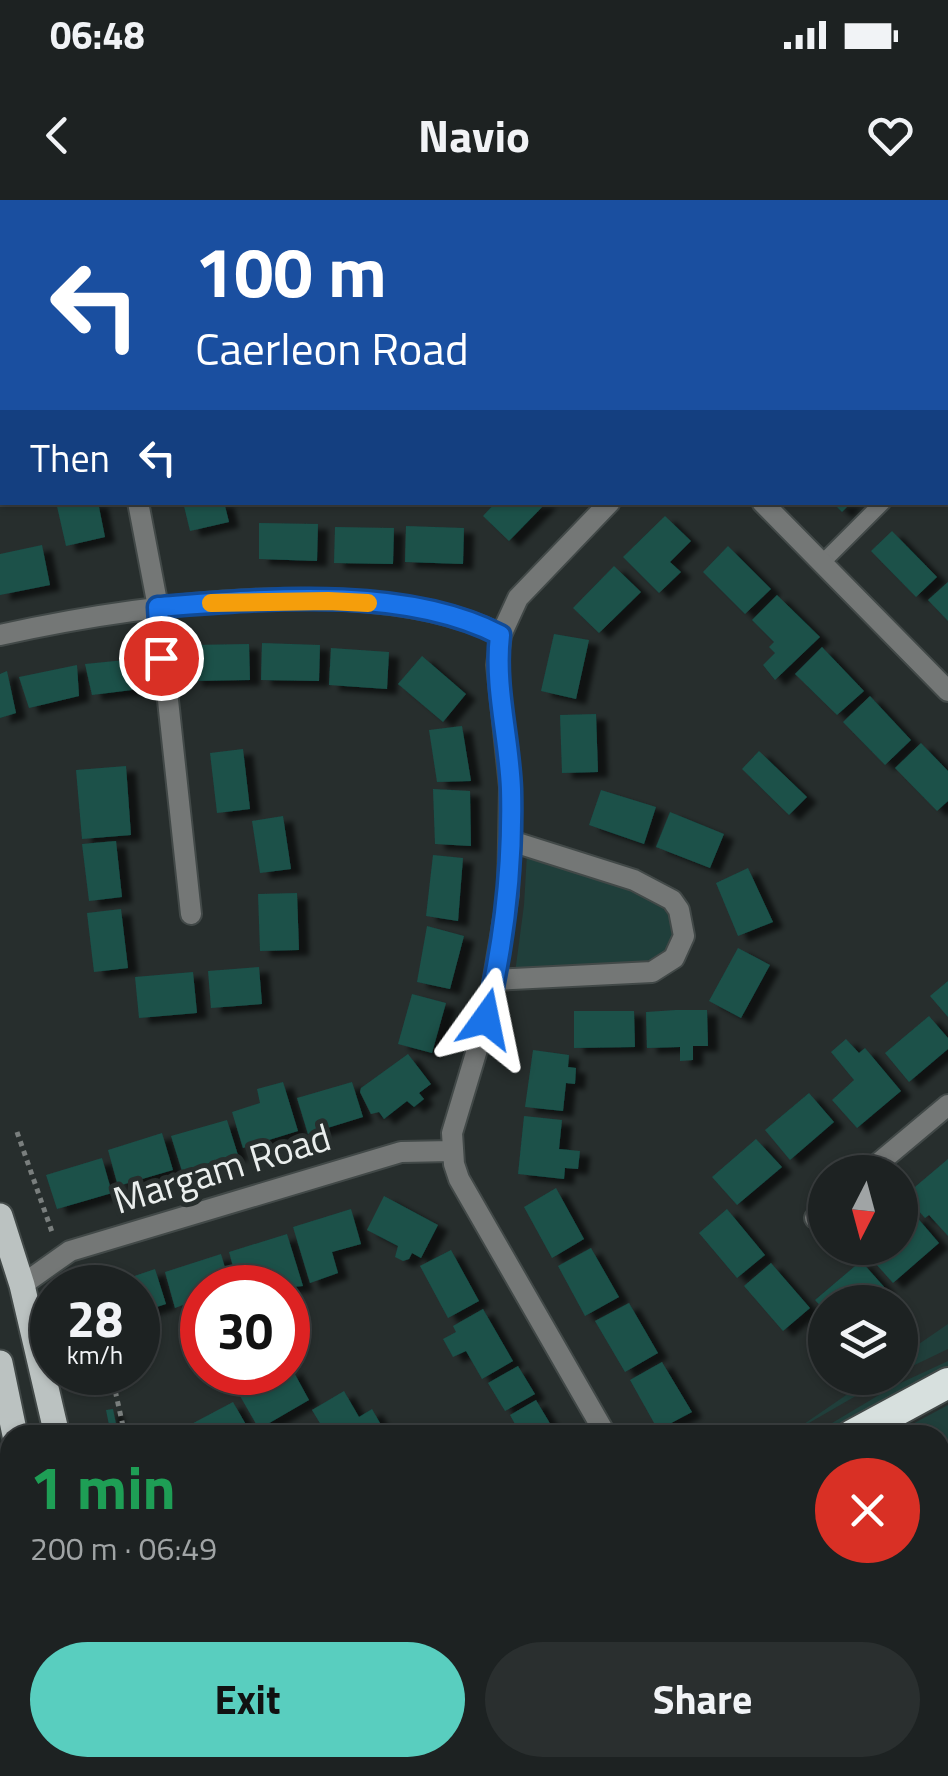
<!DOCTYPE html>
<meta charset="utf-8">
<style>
:root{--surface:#1d2222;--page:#2a2f2f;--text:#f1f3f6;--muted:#a0a4a5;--line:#3b3f40;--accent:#59cebf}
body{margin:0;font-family:"Titillium Web",sans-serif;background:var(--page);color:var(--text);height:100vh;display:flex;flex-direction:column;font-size:38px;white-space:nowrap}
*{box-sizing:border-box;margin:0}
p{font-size:32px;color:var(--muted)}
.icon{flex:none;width:55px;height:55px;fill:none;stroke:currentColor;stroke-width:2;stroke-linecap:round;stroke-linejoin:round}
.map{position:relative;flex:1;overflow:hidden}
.sheet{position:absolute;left:0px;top:1225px;width:950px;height:352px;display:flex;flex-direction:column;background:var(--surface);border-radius:30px 30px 0 0;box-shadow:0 2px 8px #0004,0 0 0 2px var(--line)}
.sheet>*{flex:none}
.top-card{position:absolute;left:0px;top:0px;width:950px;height:305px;box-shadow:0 2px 8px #0004,0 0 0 2px var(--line);background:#1a4fa0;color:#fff;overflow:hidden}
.needle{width:65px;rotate:186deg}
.tools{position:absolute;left:808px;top:955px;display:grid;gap:20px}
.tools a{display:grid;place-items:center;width:110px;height:110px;border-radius:50%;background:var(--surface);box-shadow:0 2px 8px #0004,0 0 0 2px var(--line);font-size:50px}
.speed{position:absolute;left:30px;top:1065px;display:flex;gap:20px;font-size:50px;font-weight:700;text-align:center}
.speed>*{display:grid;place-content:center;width:130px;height:130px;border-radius:50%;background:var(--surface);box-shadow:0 2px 8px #0004,0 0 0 2px var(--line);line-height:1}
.speed small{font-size:25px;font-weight:400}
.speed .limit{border:15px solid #d22;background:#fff;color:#111}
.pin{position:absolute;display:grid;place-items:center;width:85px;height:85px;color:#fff;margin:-42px;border:5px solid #fff;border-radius:50%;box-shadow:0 2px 10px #0007}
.me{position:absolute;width:110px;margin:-55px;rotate:12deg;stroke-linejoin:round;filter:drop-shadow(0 0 8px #0008)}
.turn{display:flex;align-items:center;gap:35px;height:210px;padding:0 30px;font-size:45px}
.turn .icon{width:130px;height:130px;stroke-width:2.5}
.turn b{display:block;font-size:70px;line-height:85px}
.then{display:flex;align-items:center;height:95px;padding:0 30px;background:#0003;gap:20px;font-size:38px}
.round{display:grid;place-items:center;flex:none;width:105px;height:105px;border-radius:52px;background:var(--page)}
.overview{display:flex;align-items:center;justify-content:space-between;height:170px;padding:0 30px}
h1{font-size:60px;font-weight:700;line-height:75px;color:#1e9e55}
.button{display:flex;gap:20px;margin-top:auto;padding:20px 30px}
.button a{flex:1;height:115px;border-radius:60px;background:var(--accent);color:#111;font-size:40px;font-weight:700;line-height:115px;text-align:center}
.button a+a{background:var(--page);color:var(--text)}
.status{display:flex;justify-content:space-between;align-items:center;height:70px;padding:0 50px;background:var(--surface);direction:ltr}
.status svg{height:28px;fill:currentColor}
header{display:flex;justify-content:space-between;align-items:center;height:130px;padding:0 30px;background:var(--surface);font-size:45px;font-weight:700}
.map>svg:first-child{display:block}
.green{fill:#203f3b}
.building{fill:#1a514a;filter:url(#shadow)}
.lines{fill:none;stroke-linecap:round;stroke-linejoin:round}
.lane-casing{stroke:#424948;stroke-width:19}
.street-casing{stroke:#424948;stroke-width:24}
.primary-casing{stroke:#424948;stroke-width:29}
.highway-casing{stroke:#424948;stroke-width:34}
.path{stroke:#7a7f7e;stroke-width:5;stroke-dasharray:5 5;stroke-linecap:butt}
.lane{stroke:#747776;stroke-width:15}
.street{stroke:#747776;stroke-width:20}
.primary{stroke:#bbc2c1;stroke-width:25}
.highway{stroke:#d7e0de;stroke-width:30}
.rail{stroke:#a0a6a5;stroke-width:8;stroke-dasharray:5 10;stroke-linecap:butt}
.route-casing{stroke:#114b97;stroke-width:25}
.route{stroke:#1a73e8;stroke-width:18}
.slow{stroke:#f59e0b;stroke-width:18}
.labels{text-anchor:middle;stroke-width:10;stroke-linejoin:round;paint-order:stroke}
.street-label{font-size:38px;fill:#eaeeed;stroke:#272e2d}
</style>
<div class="status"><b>06:48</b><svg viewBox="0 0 49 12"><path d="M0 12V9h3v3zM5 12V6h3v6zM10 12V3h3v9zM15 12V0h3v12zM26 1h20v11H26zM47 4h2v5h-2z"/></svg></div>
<header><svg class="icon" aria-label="back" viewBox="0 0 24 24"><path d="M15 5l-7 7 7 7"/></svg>Navio<svg class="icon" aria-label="heart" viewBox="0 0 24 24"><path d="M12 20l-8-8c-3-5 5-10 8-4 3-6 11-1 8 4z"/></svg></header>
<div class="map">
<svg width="948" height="1576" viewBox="0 0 948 1576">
<defs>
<filter id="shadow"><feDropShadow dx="10" dy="5.5" stdDeviation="2.5" flood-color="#0009"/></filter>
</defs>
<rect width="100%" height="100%" fill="#272e2d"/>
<path class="green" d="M527,654C569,667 660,680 674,727C672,738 670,747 661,755C642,772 544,771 515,773L524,705Z
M948,1124V1149L900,1172V1157Z
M948,1161V1168L824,1235H812L894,1186Z
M871,1178H887L788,1235Z
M948,1205V1300L940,1305V1235H892Z
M948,1423V1497L940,1501V1427Z
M277,1568H406L399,1576H263Z
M682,1568H800L776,1576H666Z"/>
<path class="building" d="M56,302H98L105,337L66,346Z
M183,302H224L229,322L190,331Z
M496,302H547L509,341L483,316Z
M832,302H852L842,312Z
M665,316L691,341L670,362L681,372L659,393L623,357Z
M259,323L318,324L317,361L259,359Z
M406,326L464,328L463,364L405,362Z
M335,327L394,328L393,364L334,363Z
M892,331L937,377L916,397L871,351Z
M42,345L50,385L0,395V354Z
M728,346L771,389L745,414L703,372Z
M614,366L641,392L599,433L573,408Z
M948,382V421L928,400Z
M777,395L820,437L775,480L763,465L775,453L769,447L774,442L752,420Z
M554,434L589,440L576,499L541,491Z
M262,443L320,445L319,481L261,480Z
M249,444L250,480L192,481L191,445Z
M822,447L864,491L837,515L795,474Z
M331,448L389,452L387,489L329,485Z
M422,456L466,494L443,522L398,484Z
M145,458L148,488L92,495L85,464Z
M77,465L79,496L29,508L19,477Z
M7,471L16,513L0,518V474Z
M870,496L911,540L885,565L843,522Z
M596,514L598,572L562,573L560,515Z
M462,526L471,581L437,582L429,530Z
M921,543L948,571V601L937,611L895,568Z
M243,549L250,609L217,613L210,553Z
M759,551L807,597L789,615L742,569Z
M126,566L131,635L82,639L76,570Z
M433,589L470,591L471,646L435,644Z
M601,590L656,607L644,644L589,625Z
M670,612L724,634L710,668L656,647Z
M283,616L291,669L260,673L252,621Z
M116,641L122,697L89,701L82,644Z
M433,655L463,658L458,721L426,716Z
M748,668L773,722L738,736L716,683Z
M297,693L299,750L260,751L258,694Z
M121,709L128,768L94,772L87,713Z
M427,726L464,736L450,789L417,782Z
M738,748L770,765L741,818L709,801Z
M259,767L262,804L211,808L208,771Z
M193,772L197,813L139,818L135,777Z
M948,781V817L930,796Z
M412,794L446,803L432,853L398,844Z
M676,810H707L708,846H693V860L680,861V847L647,848L646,812Z
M574,811H634L635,847L574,848Z
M929,816L948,838V849L909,882L885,853Z
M846,839L859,853L865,848L901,891L857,928L832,900L854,880L831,852Z
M533,850L569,855L568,867L576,868L575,884L566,883L563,911L525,907Z
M408,854L431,884L419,893L424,899L414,907L407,901L384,919L379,912L371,914L360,892L361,888Z
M283,882L298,931L243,948L232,912L260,903L257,889Z
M352,882L363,917L308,934L297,898Z
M809,893L834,922L790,960L765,930Z
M524,916L562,920L559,949L580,951L578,969L565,968L564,979L518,974Z
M227,920L238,955L182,971L171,936Z
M162,933L173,970L118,986L108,950Z
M756,939L782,967L737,1005L712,977Z
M102,958L112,993L57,1009L46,975Z
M948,959V1036L929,1015L925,1018L916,1008L919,1004L909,992Z
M556,988L584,1039L552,1058L524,1007Z
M384,996L438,1025L421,1058L412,1053L409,1059L403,1061L395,1057L398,1046L367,1030Z
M351,1009L361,1044L332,1052L338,1073L310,1083L293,1027Z
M727,1009L765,1055L737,1078L699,1033Z
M915,1015L939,1043L893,1083L868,1055L877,1048H900V1028Z
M287,1034L303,1086L283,1088L280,1075L239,1088L229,1052Z
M591,1048L619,1097L585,1116L558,1066Z
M451,1050L479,1101L448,1118L420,1066Z
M221,1054L231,1088H202V1111L187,1116L183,1105L175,1108L165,1072Z
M861,1061L886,1089L869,1102H825V1111L815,1100Z
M771,1063L810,1108L783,1131L744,1086Z
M155,1069L166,1104L138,1113V1088H99Z
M629,1103L658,1153L625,1172L595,1121Z
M483,1109L513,1161L482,1179L466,1151L453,1157L443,1139L456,1132L453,1126Z
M662,1162L692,1212L658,1230L630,1180Z
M518,1166L535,1194L505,1211L488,1183Z
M291,1167L309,1200L259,1229L240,1196L281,1172H288Z
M344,1191L359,1217L372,1209L380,1223L368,1230L371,1235H327L312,1210Z
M536,1200L548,1220L556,1235H521L510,1215Z
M233,1202L252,1235H185L182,1229Z
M113,1209L117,1229L110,1230L106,1210Z
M691,1224L697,1235H672Z"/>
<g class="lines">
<defs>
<path id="lane" d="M823,362L883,302"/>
<path id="street" d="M431,0L434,2
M38,2V0
M138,302L158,407L191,714
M762,302L948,491
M0,435C135,405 375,371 501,435
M495,780L652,772L674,758L684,736L679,710L672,700L634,680L511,641
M868,972L948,905
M815,1018L825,1010
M22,1085L70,1051L401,952L452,951
M606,1235L459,979L454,964L452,933L488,813L508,695L510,587L497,465L501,435L518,398L610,302"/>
<path id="primary" d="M0,1016L22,1085L57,1235
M0,1163L15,1235
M0,1343L10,1393
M0,1519L7,1576
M45,1568L46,1576
M82,1568L84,1576
M129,1568L136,1576"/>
<path id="highway" d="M852,1235L948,1183
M940,1327L948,1322
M940,1376L948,1371
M940,1524L948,1520
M424,1576L436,1568
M513,1576L528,1568
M597,1576L612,1568
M831,1576L851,1568"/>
</defs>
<use href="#lane" class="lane-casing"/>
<use href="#street" class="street-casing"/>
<use href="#primary" class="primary-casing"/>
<use href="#highway" class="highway-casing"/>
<path class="path" d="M695,0L698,2
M17,932L52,1032
M111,1172L125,1235
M212,1576H213"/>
<use href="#lane" class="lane"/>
<use href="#street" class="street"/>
<use href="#primary" class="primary"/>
<use href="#highway" class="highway"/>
<path class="rail" d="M837,0L840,2
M857,0L859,2
M948,93V94"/>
</g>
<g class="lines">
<defs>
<path id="route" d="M161,458L158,407C265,399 403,385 500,435C494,487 509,537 511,589C513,667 504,743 486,819"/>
</defs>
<use href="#route" class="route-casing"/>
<use href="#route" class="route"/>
<path class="slow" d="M211,403L328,401L368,403"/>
</g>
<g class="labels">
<g class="street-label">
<text transform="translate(222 969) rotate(-17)" y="13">Margam Road</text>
</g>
</g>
</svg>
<div class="tools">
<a><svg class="needle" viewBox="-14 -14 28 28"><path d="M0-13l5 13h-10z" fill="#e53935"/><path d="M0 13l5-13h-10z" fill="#a0a4a5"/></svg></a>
<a><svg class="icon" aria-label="layers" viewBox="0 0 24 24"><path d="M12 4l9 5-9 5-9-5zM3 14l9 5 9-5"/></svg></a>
</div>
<div class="speed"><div>28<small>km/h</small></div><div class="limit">30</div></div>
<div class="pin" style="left:161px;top:458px;background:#d93025"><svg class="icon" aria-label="arrive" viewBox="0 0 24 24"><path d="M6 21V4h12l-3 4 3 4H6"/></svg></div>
<svg class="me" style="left:486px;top:819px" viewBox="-20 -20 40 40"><path d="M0-17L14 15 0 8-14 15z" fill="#1a73e8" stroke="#fff" stroke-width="4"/></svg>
<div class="top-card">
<div class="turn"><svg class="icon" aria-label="left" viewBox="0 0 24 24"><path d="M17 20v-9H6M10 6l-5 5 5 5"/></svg><div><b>100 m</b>Caerleon Road</div></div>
<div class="then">Then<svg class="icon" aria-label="left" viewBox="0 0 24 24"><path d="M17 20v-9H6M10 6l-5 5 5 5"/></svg></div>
</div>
<section class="sheet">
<div class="overview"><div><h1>1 min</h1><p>200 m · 06:49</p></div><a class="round" style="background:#d93025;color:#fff"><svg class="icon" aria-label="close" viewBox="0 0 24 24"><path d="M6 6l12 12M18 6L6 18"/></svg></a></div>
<div class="button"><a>Exit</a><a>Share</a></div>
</section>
</div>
